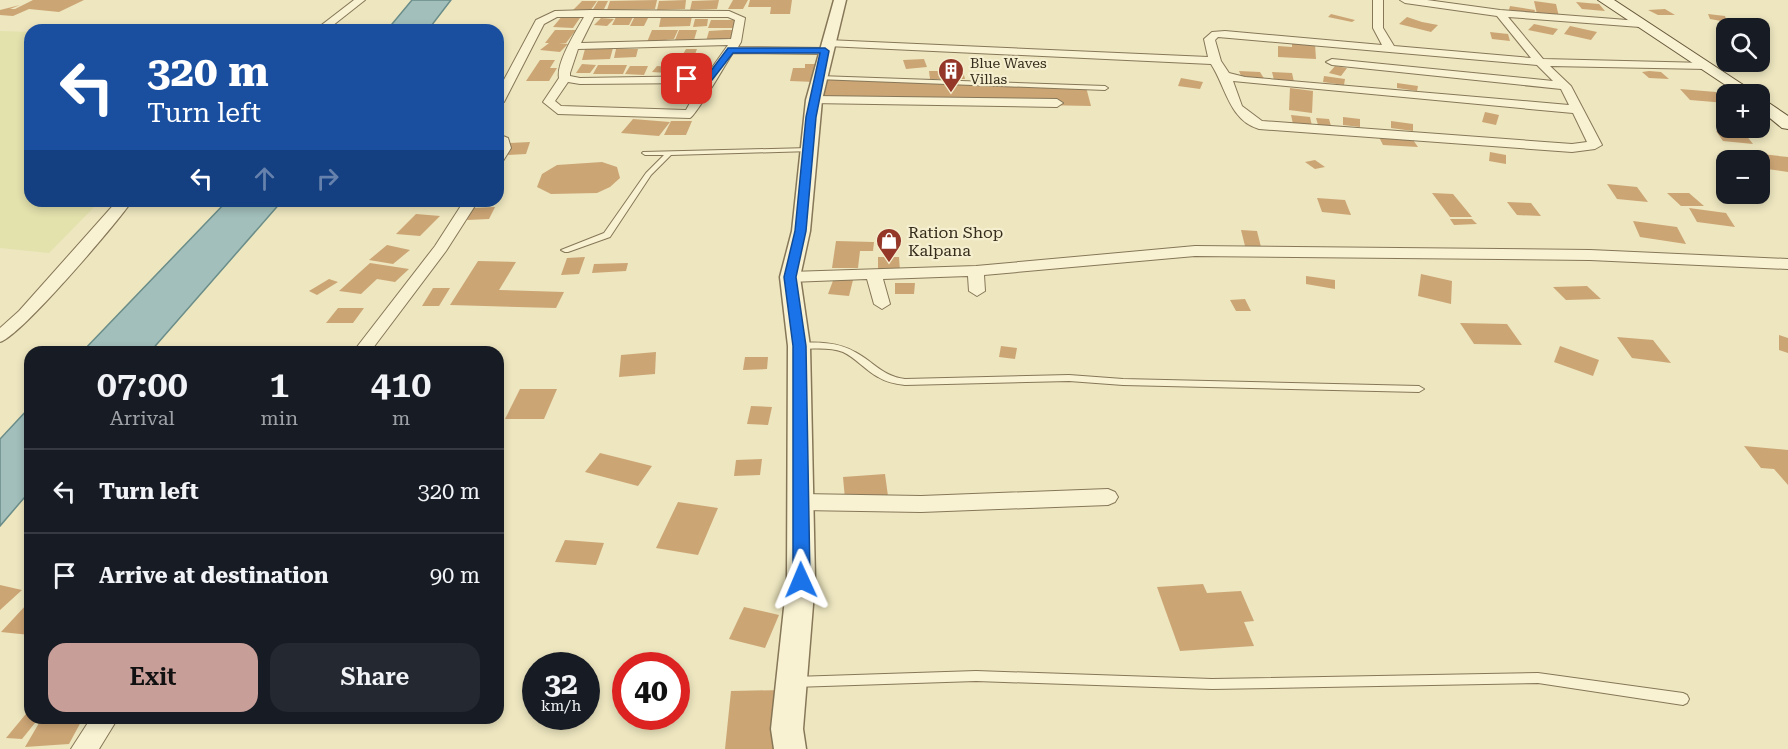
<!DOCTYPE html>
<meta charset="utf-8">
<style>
:root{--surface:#171b24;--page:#242831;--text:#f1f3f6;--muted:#9ea1a6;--line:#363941;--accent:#c89e99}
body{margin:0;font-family:"Roboto Serif",serif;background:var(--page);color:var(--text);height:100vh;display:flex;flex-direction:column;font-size:22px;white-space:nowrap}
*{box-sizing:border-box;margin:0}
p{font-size:20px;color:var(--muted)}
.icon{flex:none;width:33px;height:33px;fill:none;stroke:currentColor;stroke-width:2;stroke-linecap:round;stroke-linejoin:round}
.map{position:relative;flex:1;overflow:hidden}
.details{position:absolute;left:24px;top:346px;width:480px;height:378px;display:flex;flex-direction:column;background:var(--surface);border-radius:18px;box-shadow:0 3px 9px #0003}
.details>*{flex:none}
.top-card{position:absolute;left:24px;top:24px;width:480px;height:183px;border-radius:18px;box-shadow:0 3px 9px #0003;background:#1a4fa0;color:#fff;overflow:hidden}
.fabs{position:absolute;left:1716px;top:18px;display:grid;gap:12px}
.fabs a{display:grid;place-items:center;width:54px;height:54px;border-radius:12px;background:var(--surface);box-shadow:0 3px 9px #0003;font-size:30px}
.speed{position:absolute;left:522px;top:652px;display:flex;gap:12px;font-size:30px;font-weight:700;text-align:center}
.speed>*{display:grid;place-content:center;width:78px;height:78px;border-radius:50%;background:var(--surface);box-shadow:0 3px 9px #0003;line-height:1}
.speed small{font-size:15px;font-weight:400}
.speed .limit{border:9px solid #d22;background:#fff;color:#111}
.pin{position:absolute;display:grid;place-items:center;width:51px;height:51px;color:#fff;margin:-26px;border-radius:12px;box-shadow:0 3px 9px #0006}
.me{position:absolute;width:66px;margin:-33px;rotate:359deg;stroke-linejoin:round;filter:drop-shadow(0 0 4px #0008)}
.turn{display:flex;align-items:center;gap:21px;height:126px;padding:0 24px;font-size:27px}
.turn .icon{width:78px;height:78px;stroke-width:2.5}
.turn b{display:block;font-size:42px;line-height:51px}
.lanes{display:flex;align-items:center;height:57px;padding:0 24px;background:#0003;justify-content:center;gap:30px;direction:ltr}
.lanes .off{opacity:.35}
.eta{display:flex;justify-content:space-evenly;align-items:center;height:102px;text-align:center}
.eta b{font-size:36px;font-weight:600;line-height:42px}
.primary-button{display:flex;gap:12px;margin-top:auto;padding:12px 24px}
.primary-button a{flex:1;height:69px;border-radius:18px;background:var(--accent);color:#111;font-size:24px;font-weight:600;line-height:69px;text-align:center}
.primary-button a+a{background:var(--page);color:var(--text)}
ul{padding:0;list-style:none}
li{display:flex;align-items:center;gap:18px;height:84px;padding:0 24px;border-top:2px solid var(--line)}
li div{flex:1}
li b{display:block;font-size:22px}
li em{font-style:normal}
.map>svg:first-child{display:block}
.farmland{fill:#e3e2ad}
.water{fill:#a2bfbb;stroke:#6a8d89;stroke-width:1.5}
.building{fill:#cca575}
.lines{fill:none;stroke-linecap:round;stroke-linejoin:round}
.service-casing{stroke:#867758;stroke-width:2}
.minor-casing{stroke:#867758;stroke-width:2}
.tertiary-casing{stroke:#867758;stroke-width:3}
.secondary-casing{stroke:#68583b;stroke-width:2}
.service{fill:#f8f2d2;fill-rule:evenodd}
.minor{fill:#f8f2d2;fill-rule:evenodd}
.tertiary{fill:#f8f2d2;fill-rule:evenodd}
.secondary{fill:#f8f2d2;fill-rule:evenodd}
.route{fill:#1a73e8;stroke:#114b97;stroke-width:1.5}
.labels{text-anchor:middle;stroke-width:4.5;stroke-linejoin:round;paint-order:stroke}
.far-poi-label{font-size:14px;fill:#352c1c;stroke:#f5efcf;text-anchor:start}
.poi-label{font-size:16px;fill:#352c1c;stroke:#f5efcf;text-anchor:start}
</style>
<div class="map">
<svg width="1788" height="749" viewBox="0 0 1788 749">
<rect width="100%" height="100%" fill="#ede6bf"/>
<path class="farmland" d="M0,31L30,32V201H100L49,253L0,248Z"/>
<path class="water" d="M412,0H451L428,30H387Z
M227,201H282L150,352H82Z
M30,407V491L0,526V439Z"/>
<path class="building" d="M33,0H84L59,12L29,9L13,16L0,15V10L20,5L10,9H15Z
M657,0L655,9L607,10L610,1Z
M686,0L685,9L657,10L659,1Z
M719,0L717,9L690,10L692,1Z
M733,0H748L743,9H728Z
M750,0H792L790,14H770L771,7H748Z
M582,1H597L590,11H572Z
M598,1H608L604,9L592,11Z
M1534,1L1556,4L1559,17L1537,14Z
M1576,2L1599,4L1605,11L1582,9Z
M1510,6L1535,10L1533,18L1509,10Z
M1665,9L1675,15H1658L1648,10Z
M1331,14L1355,20L1352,22L1328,17Z
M1708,14L1725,16L1727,22L1710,19Z
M563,15H582L573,28L553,27Z
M635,16H649L644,26H630Z
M692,16L690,26L659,27L661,17Z
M616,17H633L629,25H612Z
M1407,17L1422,22L1438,25L1431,32L1399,24Z
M601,18L614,19L607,26L594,25Z
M695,19H708L707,26L693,27Z
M711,20H737L734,28H708Z
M1534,24L1558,29L1553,35L1528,30Z
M1570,26L1597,32L1591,40L1564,34Z
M555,30H576L566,43H559L568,44L560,52L540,50L549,43H545Z
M652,30H678L674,39L647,42Z
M679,30H697L694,40H675Z
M725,30H739L737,38L706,41L709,31Z
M1490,32L1508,34L1510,41L1492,39Z
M1292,42L1315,44L1316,59L1278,57V46L1292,47Z
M613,48L610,59L582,60L585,49Z
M616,49H638L636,57L614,58Z
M686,49H697L694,57L682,56Z
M924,59L927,67L906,69L903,60Z
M540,60H555L550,68H557L549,81H526Z
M675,62H707L704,73H671Z
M582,64L596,65L590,73H576Z
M805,64H816L815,82L790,81L793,68H805Z
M598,65H627L623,74H593Z
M630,66H648L644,75L625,74Z
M657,66L672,67L667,73L652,72Z
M1335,66L1347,68L1341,76L1329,73Z
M929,71H963L965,79H930Z
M1239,71L1260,72L1265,80H1243Z
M1649,71L1661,72L1669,79L1649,78L1642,72Z
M1272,72L1292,73L1294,82L1274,80Z
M1324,76L1345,79L1344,85L1323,82Z
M819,78L1086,87L1091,106L814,100Z
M1181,78L1203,82L1200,89L1178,86Z
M1397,83L1418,86L1417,91L1397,88Z
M1290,88L1313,91L1312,113L1289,110Z
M1680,89L1716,92L1726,103L1690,100Z
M1485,112L1499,115L1496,125L1482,122Z
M1291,115L1310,117L1312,126L1293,124Z
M1343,117L1360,119V127L1343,125Z
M1316,118L1329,119L1331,126L1318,125Z
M633,119L670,122L659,136L621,133Z
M671,121H692L686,135H664Z
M1391,121L1413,124V131L1391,128Z
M1716,131L1746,135L1753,144L1723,141Z
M1378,135L1411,137L1418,147L1383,145Z
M530,142L526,154L506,155L510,143Z
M1490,152L1506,155V164L1489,161Z
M1752,153L1788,157V172L1767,169Z
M1315,160L1325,167L1315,169L1305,162Z
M602,162L617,167L620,178L610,187L597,193L551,194L537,187L542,174L557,165Z
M1607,184L1637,187L1648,202L1617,199Z
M1432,193L1453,194L1472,217H1450Z
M1667,193H1689L1704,206H1681Z
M1317,198L1345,200L1351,215L1322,212Z
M1507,202L1531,203L1541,216L1517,215Z
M495,207L489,219L467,220L473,208Z
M1689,208L1726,213L1735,227L1697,222Z
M416,214L440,216L420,236L396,234Z
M1450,219H1472L1477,224L1454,225Z
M1633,221L1677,227L1686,244L1640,237Z
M1241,230L1257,231L1261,247L1245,246Z
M836,241L874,242L873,251H860L858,268H832Z
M387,245L410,250L393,264L369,260Z
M585,257L579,274L561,275L567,258Z
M878,257H899L900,271H878Z
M478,261L516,262L499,290L564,292L556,308L450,305Z
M370,263L409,269L395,282L377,279L361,294L339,291Z
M628,263L626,271L592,273L594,264Z
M1421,274L1452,281L1451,304L1418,296Z
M1306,276L1335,280V289L1306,284Z
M834,278L853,280L849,296L828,294Z
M329,279L338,282L317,295L309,291Z
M895,283H915L914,294H895Z
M1587,286L1601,299L1566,300L1553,287Z
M433,288H450L439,306H422Z
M1245,299L1251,311H1236L1230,300Z
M338,308H364L353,323H326Z
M1460,323L1507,324L1522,345L1474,344Z
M1779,335L1788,338V353L1779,350Z
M1617,337L1653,340L1671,363L1632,358Z
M1001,346L1017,348L1015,359L999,357Z
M1560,346L1599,360L1593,376L1554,362Z
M656,352L655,374L619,377L621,355Z
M745,357H768L767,369L743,370Z
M520,389H557L544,419H505Z
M751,406L772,407L768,425L747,424Z
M1744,446L1788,450V485L1774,469L1761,468Z
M600,453L652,466L638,486L585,472Z
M762,459L760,475L734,476L736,460Z
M885,474L888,496L845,499L843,477Z
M678,502L718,508L698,555L656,548Z
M565,540L604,543L596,565L555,562Z
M1203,584L1207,593L1241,591L1254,621L1244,622L1254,646L1180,651L1157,587Z
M0,585L22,590L0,610Z
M27,604H30V635L1,632Z
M744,607L779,615L765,648L729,639Z
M781,690L778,749H725L731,691Z
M30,709V718H39L22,739L6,738Z
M42,718H83L69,744L25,747Z"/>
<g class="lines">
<defs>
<path id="service" d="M819,76L1105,86L1108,88L1105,90L817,79L816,78Z
M809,148L812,150L811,151L671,155L651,175L610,237L568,252H565L561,250L604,233L646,173L664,155H645L642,153L643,152Z
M799,343C818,342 838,342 855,352C874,362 882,376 905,379L1069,375L1123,379L1419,386L1424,389L1419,392L1123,385L1069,381L905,385C895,384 886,382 878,377C865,370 856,358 843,352C828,346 812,350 796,348L795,346Z
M976,671L1212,679L1538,673L1683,693L1687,695L1689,699L1687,703L1683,705L1538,683L1212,689L976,681L794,687L790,686L788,682L790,678L794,677Z"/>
<path id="minor" d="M354,0H365L327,30H315Z
M1373,0H1383V28L1394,46L1531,58L1497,16L1405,3L1400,0H1427L1500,10L1640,21L1645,24L1640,27L1508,17L1543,59L1706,63L1712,66L1706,69L1550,66L1571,86L1602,145L1595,149L1572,152L1259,129C1229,120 1226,87 1211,64L827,46L822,43L827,40L1208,57L1204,39L1212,32L1225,31L1382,45L1373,28ZM1218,37L1537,65L1553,81L1332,59L1326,62L1332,65L1561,89L1569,105L1245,77L1229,73L1221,61L1215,40ZM1233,81L1573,113L1587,142L1572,144L1262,121L1242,106Z
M591,10L729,11L745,18L741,42L738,47L825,48L831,51L825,54L733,53C726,63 696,116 690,118L558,114L543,102L559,78C556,63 576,31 584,17H557L544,24L504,102L498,106V91L536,20L555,11ZM594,17H728L735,20L731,39L581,43ZM728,45L706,76L580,78L570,76V73L578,49ZM568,82L580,84L701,83L686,110L561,106L555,101Z
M814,96L1057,99L1063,103L1057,107L810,103V97Z
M498,134L508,138L511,148L503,161L498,162Z
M117,201H132C116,224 20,337 0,342V328L19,311Z
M464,201H478L446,251L370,352H353L435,246Z
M1195,246L1590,250L1788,259V269L1590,260L1195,256L984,275L985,291L977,296L969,291L968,276L883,279L890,304L882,309L874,304L867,279L790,282L782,277L790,272L976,266Z
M1108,489L1115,492L1118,497L1115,502L1108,505L921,512L801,510L794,507L791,502L794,497L801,494L921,496Z
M91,718H118L99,749H71Z"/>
<path id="tertiary" d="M834,0H846L822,100L810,231L800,277L810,346L815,580L803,729L806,749H774L771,729L787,580L788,346L780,277L792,231L806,100Z"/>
<path id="secondary" d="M1598,0H1614L1757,94H1739Z
M1760,97L1788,116V129L1782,128L1760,110Z"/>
</defs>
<use href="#service" class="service-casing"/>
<use href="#minor" class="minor-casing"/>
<use href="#tertiary" class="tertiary-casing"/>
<use href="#secondary" class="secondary-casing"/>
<use href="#service" class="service"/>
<use href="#minor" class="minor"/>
<use href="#tertiary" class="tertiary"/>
<use href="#secondary" class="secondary"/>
</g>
<path class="route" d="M728,48H825L829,51L816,117L806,231L796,277L806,346L810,580L807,584H795L793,580V346L784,277L795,231L806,117L820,53H733L712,80L684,81L683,79L707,76Z"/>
<defs>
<symbol id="building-pin" viewBox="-11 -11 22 30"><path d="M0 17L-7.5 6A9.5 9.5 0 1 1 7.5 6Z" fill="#953728" stroke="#f5efcf"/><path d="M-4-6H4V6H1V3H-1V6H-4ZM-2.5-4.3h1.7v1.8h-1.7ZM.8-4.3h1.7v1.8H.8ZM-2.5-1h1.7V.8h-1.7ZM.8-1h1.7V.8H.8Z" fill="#fff"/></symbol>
<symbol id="shop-pin" viewBox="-11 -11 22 30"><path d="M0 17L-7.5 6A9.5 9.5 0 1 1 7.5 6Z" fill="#953728" stroke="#f5efcf"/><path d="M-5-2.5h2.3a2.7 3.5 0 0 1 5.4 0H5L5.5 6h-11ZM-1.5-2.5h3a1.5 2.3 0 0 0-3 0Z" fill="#fff"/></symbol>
</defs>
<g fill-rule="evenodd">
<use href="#building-pin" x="936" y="56" width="30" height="40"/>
<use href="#shop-pin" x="874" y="226" width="30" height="40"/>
</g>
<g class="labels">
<g class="far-poi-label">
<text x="970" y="68">Blue Waves<tspan x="970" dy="16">Villas</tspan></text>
</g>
<g class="poi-label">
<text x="908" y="238">Ration Shop<tspan x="908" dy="18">Kalpana</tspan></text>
</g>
</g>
</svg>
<div class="fabs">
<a><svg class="icon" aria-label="search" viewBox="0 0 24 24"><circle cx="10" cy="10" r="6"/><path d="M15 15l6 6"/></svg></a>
<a>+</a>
<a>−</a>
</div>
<div class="speed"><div>32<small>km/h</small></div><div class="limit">40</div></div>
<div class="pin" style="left:687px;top:79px;background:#d93025"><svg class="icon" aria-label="arrive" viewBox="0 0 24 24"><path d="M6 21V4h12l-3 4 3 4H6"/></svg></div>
<svg class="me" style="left:801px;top:580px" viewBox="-20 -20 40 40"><path d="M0-17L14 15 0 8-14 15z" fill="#1a73e8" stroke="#fff" stroke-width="4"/></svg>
<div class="top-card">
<div class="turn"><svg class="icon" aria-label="left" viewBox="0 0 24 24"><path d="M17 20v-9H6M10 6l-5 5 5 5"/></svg><div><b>320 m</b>Turn left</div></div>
<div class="lanes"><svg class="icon" aria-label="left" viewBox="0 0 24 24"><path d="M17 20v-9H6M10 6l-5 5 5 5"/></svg><svg class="icon off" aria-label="ahead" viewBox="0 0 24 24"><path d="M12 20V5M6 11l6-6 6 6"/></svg><svg class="icon off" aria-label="right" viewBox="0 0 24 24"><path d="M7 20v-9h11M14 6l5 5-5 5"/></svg></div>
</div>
<section class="details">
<div class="eta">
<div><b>07:00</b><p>Arrival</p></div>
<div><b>1</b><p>min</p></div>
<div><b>410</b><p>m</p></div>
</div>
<ul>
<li><svg class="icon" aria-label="left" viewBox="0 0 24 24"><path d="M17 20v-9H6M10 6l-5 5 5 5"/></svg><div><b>Turn left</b></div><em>320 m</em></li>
<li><svg class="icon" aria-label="arrive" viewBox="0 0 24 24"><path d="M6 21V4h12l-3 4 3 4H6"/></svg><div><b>Arrive at destination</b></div><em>90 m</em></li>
</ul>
<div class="primary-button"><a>Exit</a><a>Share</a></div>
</section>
</div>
